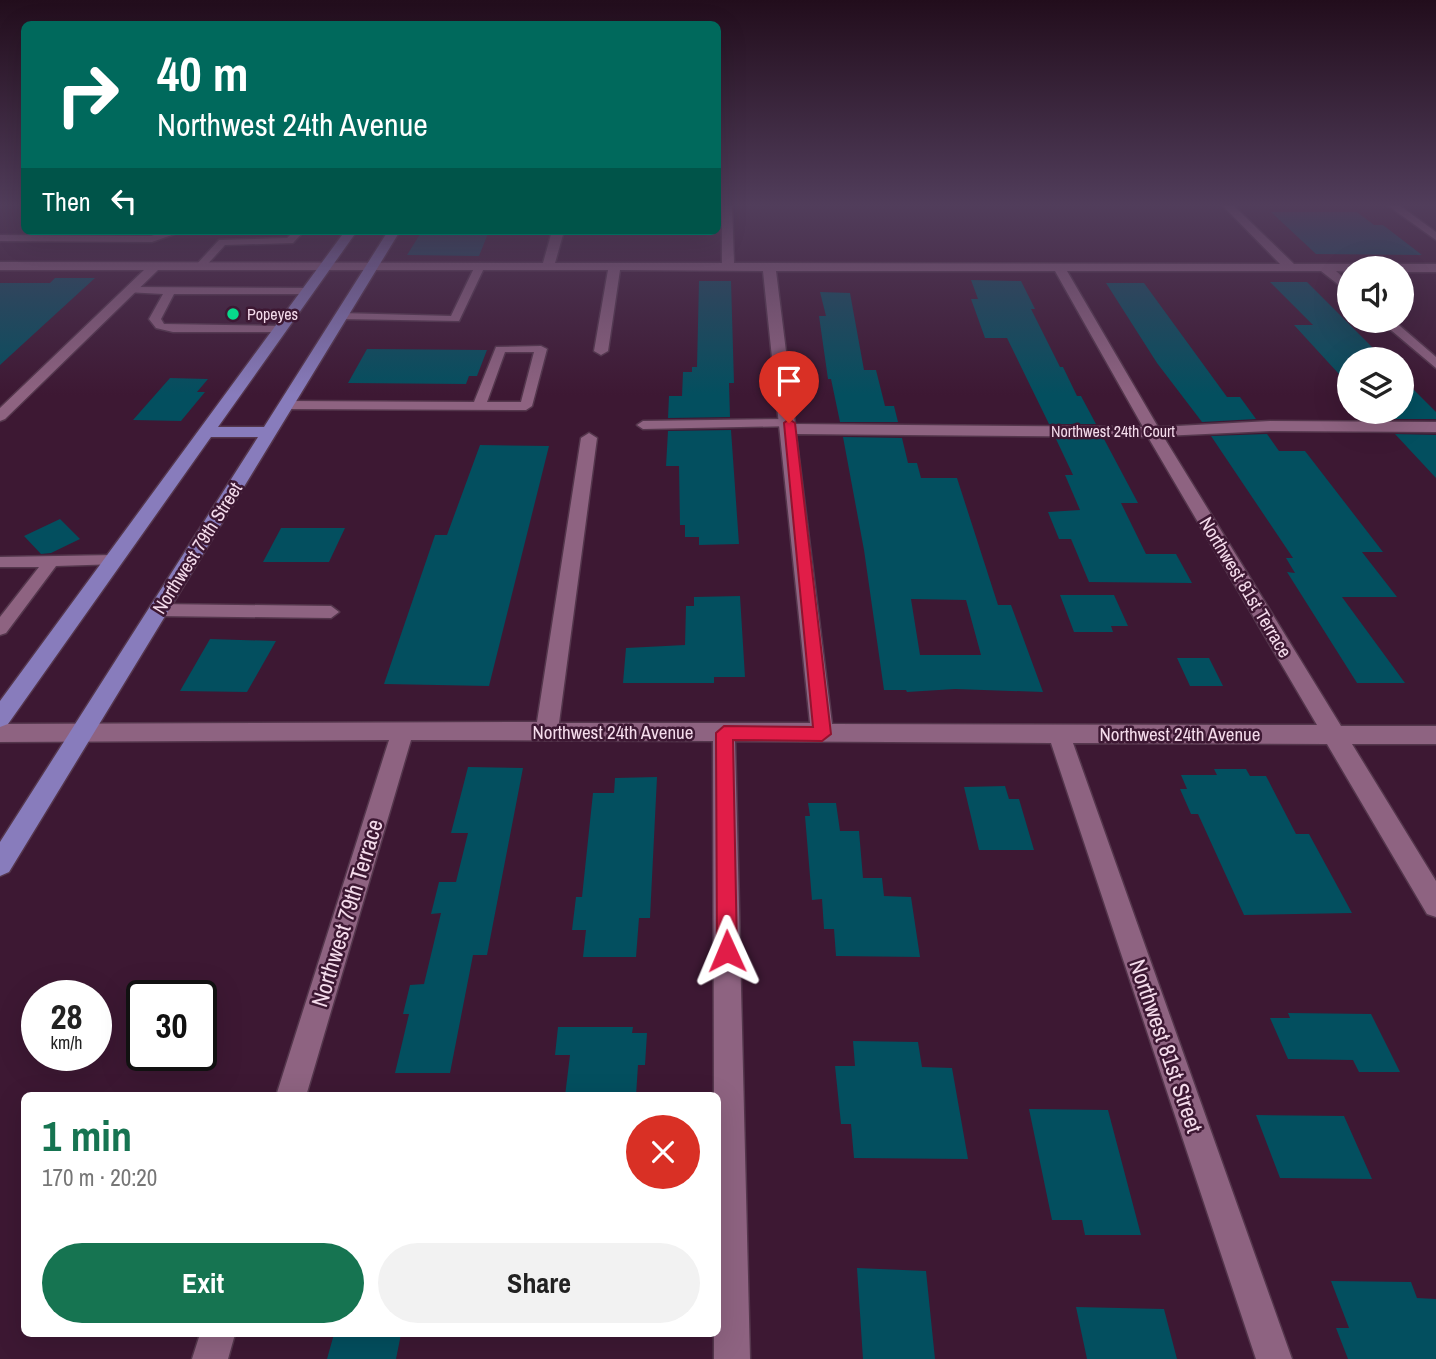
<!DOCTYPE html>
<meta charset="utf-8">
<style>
:root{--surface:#fff;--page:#f2f2f2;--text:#222;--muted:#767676;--accent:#167451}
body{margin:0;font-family:"Archivo Narrow",sans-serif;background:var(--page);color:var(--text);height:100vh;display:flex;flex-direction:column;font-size:26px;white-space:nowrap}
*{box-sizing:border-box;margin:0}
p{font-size:23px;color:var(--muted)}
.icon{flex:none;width:38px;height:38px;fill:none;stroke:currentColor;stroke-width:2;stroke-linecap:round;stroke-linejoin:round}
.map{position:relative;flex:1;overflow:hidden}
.panel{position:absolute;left:21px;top:1092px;width:700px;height:245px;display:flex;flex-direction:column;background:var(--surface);border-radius:10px;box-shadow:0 7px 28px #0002}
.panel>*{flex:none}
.guide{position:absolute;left:21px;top:21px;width:700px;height:214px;border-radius:10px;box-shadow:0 7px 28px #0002;background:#00695c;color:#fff;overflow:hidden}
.tools{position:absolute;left:1337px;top:256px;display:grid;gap:14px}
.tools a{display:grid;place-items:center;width:77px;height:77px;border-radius:50%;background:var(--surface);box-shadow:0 7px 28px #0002;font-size:35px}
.speed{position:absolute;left:21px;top:980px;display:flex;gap:14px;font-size:35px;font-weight:700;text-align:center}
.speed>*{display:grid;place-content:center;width:91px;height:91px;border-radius:50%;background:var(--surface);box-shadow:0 7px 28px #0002;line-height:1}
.speed small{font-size:18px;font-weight:400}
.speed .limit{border:4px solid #111;border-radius:10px;background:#fff;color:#111}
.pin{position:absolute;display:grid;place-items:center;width:60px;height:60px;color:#fff;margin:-72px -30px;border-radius:50% 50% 50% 0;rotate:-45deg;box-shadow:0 0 7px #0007}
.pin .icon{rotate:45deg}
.me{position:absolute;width:77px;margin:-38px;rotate:359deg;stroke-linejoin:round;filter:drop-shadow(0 0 5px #0008)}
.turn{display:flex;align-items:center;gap:24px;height:147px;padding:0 21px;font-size:32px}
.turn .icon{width:91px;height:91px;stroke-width:2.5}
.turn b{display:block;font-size:49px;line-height:60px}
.then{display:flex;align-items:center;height:66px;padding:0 21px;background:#0003;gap:14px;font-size:26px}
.round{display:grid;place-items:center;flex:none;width:74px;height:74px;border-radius:37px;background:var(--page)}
.head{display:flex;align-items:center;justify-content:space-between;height:119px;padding:0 21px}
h1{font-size:42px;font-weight:800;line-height:52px;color:var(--accent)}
.button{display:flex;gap:14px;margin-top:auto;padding:14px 21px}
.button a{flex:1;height:80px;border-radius:42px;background:var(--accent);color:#fff;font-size:28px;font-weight:800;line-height:80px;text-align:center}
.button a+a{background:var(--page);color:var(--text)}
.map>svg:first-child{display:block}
.building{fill:#034f5f;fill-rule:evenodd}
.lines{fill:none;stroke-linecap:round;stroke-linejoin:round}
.service-casing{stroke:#54364c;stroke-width:3}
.minor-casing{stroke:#54364c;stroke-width:3}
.primary-casing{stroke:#54364c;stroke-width:3}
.service{fill:#8e6381;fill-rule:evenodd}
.minor{fill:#8e6381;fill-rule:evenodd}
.primary{fill:#887cbc;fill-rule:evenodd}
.route{fill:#e11d48;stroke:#92132f;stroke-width:2}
.poi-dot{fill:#07d98b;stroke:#3d1833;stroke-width:2.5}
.labels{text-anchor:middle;stroke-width:5;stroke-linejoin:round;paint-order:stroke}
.far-poi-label{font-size:16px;fill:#f4dbeb;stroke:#3d1833;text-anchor:start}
.far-street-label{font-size:16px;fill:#f4dbeb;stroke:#3d1833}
.street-label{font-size:19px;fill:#f4dbeb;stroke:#3d1833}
.near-street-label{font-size:23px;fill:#f4dbeb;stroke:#3d1833}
</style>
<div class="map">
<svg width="1436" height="1359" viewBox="0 0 1436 1359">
<rect width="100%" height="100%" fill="#3d1833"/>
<path class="building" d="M1271,212H1357L1374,225H1383L1422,255L1316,254Z
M422,231H489L479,256L407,255Z
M55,278H95L0,365V283H50Z
M971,280L1021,281L1035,309H1031L1060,367H1063L1077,396H1081L1096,424H1049L1007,338H985L971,299H978Z
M699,281H731L734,383H729L730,417L668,418L669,396H682L683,372H692V367H697Z
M1270,282H1307L1382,357H1349V385L1294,325H1313Z
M1106,283H1144L1227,397H1240L1256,419L1202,422L1157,363Z
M820,292L850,293L864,370H876L885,406H894L898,422H840L831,379H828L819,316H826Z
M367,349L487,350L477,376H469L466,384L348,383Z
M170,378L208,379L197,392H205L181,421L133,420Z
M1402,378L1436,412V419H1381L1374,411H1402Z
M731,430L739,544L699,545V537H685V525H680L679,466H666L668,431Z
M1267,434L1279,451H1305L1383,552H1362L1397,597H1342L1405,683H1357L1287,572L1295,573L1286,558H1293L1211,436Z
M1395,434L1436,435V478Z
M843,437L902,438L908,463H917L921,478H957L998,605H1011L1043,692L955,689L907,692L906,690H884L864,550ZM911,599L966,600L981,655H920Z
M1056,439H1104L1138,503H1121L1146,554H1176L1192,583L1089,582L1071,539H1059L1048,512L1080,510L1065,475H1073Z
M480,445L549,446L489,686L384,684L435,535H447Z
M60,519L80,539L51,553L41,554L24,536Z
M281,528H345L329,562H263Z
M1060,595H1114L1128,626H1111L1113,632H1074Z
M740,596L745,677H714V683H623L626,648L685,645L686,606H694V597Z
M210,639L276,641L247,692L180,691Z
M1177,658H1209L1223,686H1190Z
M468,767L523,768L487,955H473L450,1073H395L409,1014H403L410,985L424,984L441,913L431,914L439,882H456L468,833H451Z
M1214,769H1246L1250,776H1266L1296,834H1309L1352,913L1244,915L1198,814H1191L1180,789H1187L1181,775H1217Z
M657,777L650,918H639L636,957H583L586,930H572L576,897H582L593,793H614L615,778Z
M1005,786L1009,799H1019L1034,850H979L964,787Z
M808,803H836L840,831H859L863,878H882L884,896L911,897L920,957L836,956L834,929H824L822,899L812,900L805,816H810Z
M1288,1013L1371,1014L1400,1072H1359L1353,1060L1288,1059L1270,1018H1290Z
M558,1027H633L632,1033H647L645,1065H638L636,1096H565L570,1055H555Z
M853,1041L918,1042L922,1067L952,1068L968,1159L854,1158L851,1124H841L835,1066H855Z
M1029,1109L1108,1110L1141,1235H1085L1082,1220H1052Z
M1256,1115L1344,1116L1372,1179L1280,1178Z
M857,1268L926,1271L935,1359H863Z
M1331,1281L1411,1282L1417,1298L1436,1299V1359H1348L1336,1328H1349Z
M1076,1307L1164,1309L1177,1359H1087Z
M334,1334H401L396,1359H327Z"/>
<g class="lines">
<defs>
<path id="service" d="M168,231H183L152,242L0,241V235L151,236Z
M294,231H304L293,243L225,245L204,268L195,266L219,240L287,238Z
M480,263L485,266L459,321L341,319L336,316L341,313L451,316L475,266Z
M130,287L308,288L313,291L308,294H174L161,319L164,324L280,326L286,329L280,332H173L156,328L149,319L163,294L126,292V288Z
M541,346L547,349L532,406L526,410L286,409L280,405L286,401L474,402L496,347ZM505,352H534L521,402H487Z
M789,419L794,420V426L643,429L637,425L643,421Z
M114,555L119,556L122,560L119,564L56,566L6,633L0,635V617L39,567H0V557Z
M158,604L331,606L339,612L331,618L158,616L150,610Z"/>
<path id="minor" d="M722,205H732L734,263L1280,264L1222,205H1233L1294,264H1436V272H1402V268H1349V272L1336,271L1349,283V293L1321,271H1067L1158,427L1270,421L1436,422V432L1270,431L1163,436L1341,726H1436V744H1352L1436,881V917L1427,914L1327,744L1073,743L1292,1359H1256L1051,743L735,741L750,1359H714V1334H718V1096H714L713,741L411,740L306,1096H276L389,740L0,742V724L537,722L581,438L589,433L597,438L559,723H810L763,271L620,270L608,351L601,355L594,351L608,270H158L5,419L0,421V408L144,270H0V262L543,263L552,231H564L555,263H722ZM776,271H1055L1143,427L795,424ZM796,434L1148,437L1317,725L832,724Z
M1387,205H1399L1436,232V240Z
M1379,320H1393L1436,357V368Z
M200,1334H235L228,1359H192Z"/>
<path id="primary" d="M345,231H357L218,427H264L388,231H400L9,872L0,876V842L258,437H211L8,724L0,727V701Z"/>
</defs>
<use href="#service" class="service-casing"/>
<use href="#minor" class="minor-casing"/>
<use href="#primary" class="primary-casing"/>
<use href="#service" class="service"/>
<use href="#minor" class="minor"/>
<use href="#primary" class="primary"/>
</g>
<linearGradient id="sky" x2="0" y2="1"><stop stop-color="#220d1c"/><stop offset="0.52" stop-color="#513d5b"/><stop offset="1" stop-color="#513d5b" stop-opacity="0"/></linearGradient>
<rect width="1436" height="395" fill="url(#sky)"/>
<path class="route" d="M789,419L795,423L831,734L822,741L733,740L737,951L734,958L727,961L720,958L717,951L716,733L724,726L813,727L784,423Z"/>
<circle class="poi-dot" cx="233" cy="314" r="7"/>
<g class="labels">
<g class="far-poi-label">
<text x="247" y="320">Popeyes</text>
</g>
<g class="far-street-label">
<text x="1113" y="437">Northwest 24th Court</text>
</g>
<g class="street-label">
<text transform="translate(197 548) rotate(-58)" y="7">Northwest 79th Street</text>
<text transform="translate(1246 587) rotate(59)" y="7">Northwest 81st Terrace</text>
<text x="613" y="739">Northwest 24th Avenue</text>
<text x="1180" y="741">Northwest 24th Avenue</text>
</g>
<g class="near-street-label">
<text transform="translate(347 913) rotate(-73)" y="8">Northwest 79th Terrace</text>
<text transform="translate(1166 1046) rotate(71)" y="8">Northwest 81st Street</text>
</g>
</g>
</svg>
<div class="tools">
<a><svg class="icon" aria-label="sound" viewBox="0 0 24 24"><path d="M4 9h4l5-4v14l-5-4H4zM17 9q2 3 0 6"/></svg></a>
<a><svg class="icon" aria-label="layers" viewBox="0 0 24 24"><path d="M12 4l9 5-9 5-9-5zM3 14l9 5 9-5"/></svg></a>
</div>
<div class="speed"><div>28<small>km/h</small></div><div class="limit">30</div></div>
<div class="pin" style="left:789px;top:423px;background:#d93025"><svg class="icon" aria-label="arrive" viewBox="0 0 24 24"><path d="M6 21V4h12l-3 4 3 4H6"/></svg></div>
<svg class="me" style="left:727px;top:951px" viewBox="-20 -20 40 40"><path d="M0-17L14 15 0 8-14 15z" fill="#e11d48" stroke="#fff" stroke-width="4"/></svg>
<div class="guide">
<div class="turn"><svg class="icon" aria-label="right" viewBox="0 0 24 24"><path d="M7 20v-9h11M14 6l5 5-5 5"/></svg><div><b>40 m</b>Northwest 24th Avenue</div></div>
<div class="then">Then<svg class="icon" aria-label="left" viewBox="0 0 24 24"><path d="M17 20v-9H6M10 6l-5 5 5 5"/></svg></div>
</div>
<section class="panel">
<div class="head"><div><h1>1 min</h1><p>170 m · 20:20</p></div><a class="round" style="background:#d93025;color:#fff"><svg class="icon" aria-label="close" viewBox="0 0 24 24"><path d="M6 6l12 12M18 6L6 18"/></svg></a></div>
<div class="button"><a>Exit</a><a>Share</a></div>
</section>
</div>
